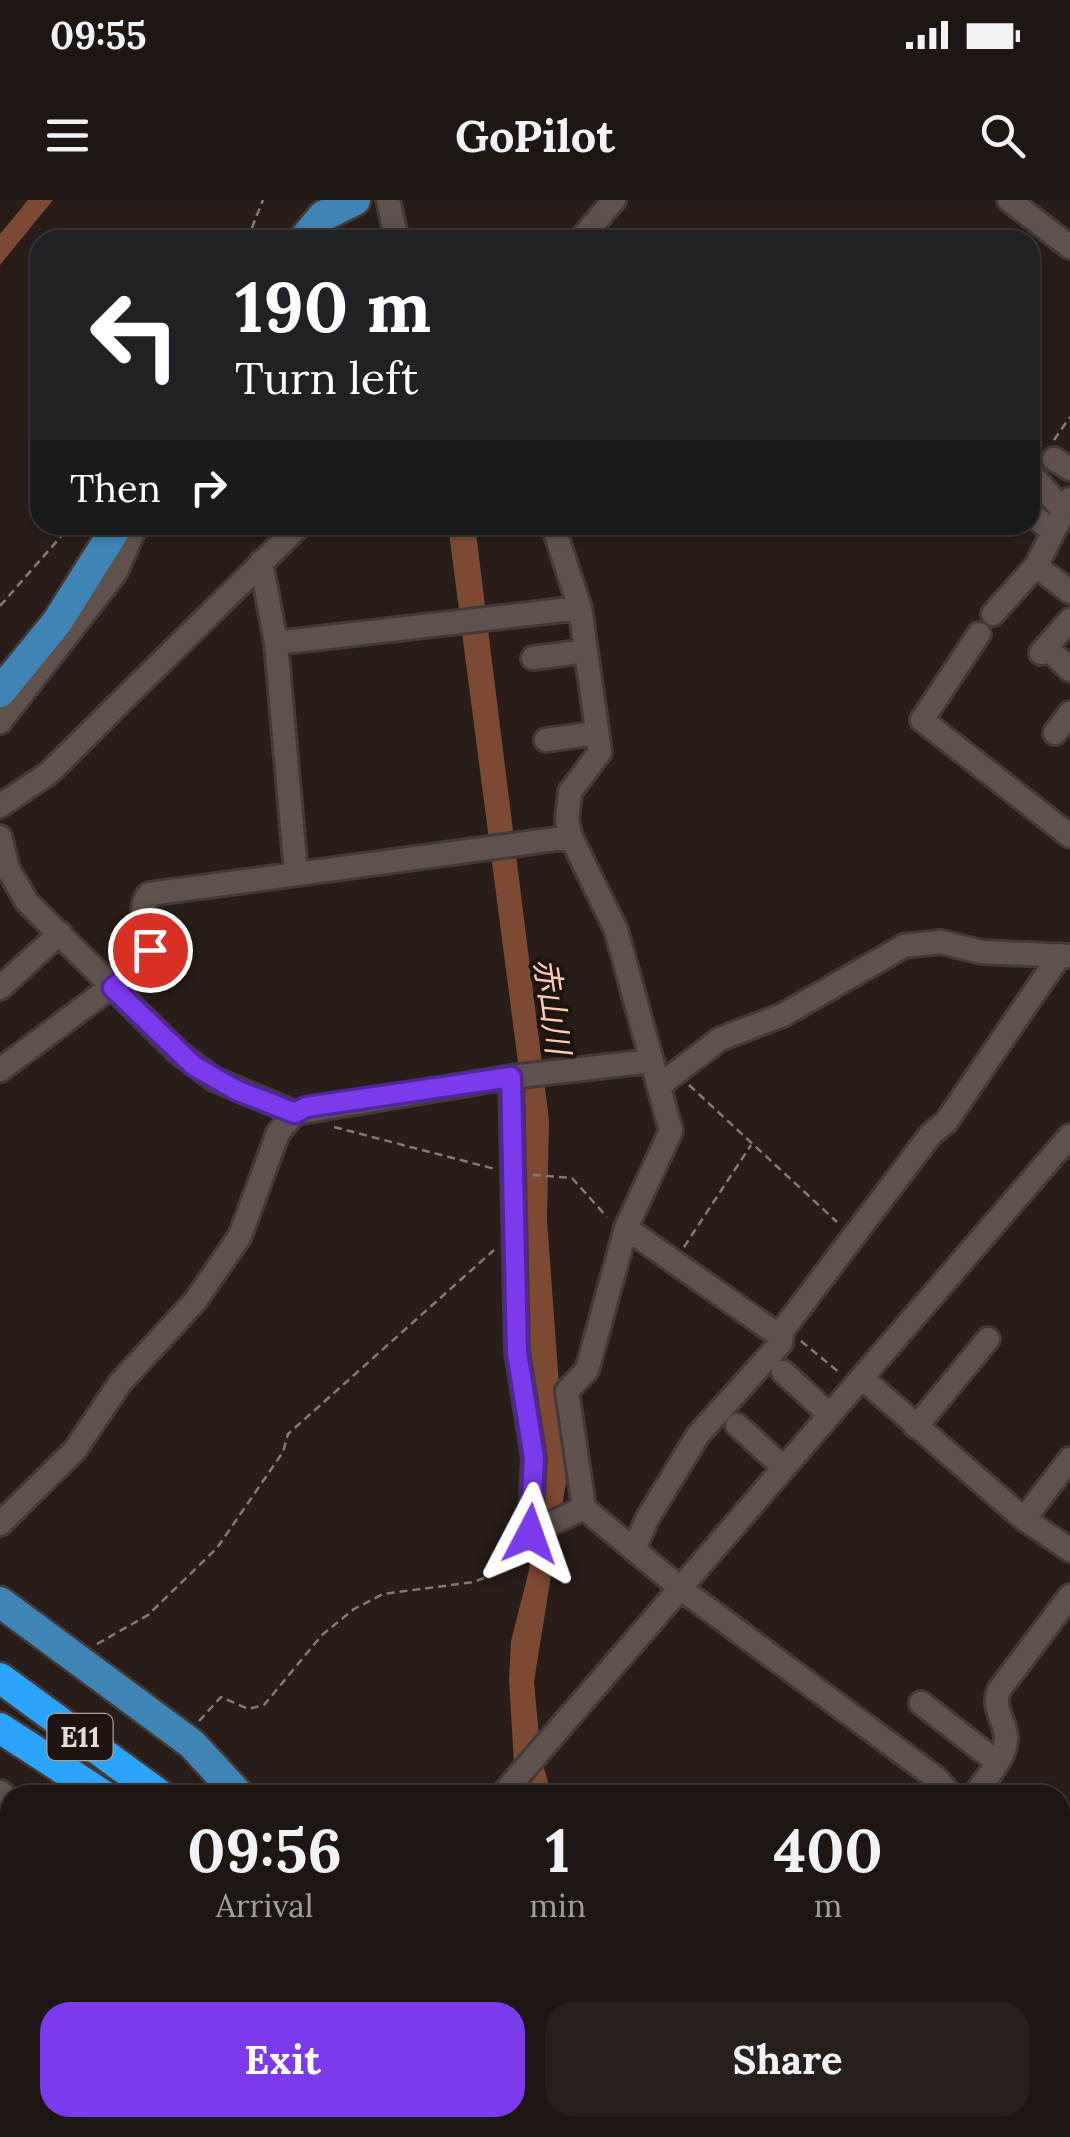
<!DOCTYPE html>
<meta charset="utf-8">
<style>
:root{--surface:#1e1612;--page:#261f1b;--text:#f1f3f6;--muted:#a19f9f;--line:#3c3532;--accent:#7c3aed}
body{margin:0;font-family:Lora,"Noto Sans JP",serif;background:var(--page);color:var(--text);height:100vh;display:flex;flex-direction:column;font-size:38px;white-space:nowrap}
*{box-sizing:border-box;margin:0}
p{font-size:32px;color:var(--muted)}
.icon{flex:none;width:55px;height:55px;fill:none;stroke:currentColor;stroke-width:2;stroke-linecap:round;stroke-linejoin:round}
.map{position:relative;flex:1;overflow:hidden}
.sheet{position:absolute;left:0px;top:1585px;width:1070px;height:352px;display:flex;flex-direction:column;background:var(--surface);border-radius:30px 30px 0 0;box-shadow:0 2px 8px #0004,0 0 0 2px var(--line)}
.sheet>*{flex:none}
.top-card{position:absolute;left:30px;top:30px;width:1010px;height:305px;border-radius:30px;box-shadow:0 2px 8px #0004,0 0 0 2px var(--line);background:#202124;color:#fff;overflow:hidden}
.pin{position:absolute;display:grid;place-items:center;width:85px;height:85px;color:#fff;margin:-42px;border:5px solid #fff;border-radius:50%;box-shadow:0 2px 10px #0007}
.me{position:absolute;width:110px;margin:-55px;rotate:4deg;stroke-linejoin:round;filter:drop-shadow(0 0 8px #0008)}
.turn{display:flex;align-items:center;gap:35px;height:210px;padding:0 40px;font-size:45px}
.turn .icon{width:130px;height:130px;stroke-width:2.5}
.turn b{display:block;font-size:70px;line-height:85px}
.then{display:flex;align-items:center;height:95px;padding:0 40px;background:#0003;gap:20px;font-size:38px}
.eta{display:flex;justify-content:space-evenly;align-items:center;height:170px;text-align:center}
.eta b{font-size:60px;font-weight:800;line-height:70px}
.action{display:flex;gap:20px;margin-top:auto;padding:20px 40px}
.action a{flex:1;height:115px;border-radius:30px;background:var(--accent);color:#fff;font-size:40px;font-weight:800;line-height:115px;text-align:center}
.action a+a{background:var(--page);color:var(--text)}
.status{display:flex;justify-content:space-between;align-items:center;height:70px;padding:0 50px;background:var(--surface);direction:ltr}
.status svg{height:28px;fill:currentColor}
header{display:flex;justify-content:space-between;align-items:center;height:130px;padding:0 40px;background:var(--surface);font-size:45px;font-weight:800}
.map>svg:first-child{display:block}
.water{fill:#7c4a32}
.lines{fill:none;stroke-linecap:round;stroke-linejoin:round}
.minor-casing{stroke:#433a37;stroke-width:28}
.major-casing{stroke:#433a37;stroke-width:35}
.highway-casing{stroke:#433a37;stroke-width:35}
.path{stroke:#847b76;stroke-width:2.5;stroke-dasharray:8 5;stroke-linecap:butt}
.minor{stroke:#5f524c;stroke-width:22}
.major{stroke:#3f84b5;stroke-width:30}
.highway{stroke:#2aa5fb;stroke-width:30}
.route-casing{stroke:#51269a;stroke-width:25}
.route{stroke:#7c3aed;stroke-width:18}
.labels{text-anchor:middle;stroke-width:8;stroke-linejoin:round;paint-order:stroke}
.shield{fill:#1e140f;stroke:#a9a09c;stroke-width:2.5}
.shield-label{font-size:28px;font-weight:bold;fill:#e4dcd8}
.water-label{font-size:32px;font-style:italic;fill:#fdcbb4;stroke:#1e140f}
</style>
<div class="status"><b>09:55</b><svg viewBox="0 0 49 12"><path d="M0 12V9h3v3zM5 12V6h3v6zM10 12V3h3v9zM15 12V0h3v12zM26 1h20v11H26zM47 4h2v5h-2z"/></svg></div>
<header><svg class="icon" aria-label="menu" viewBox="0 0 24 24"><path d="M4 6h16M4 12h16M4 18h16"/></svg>GoPilot<svg class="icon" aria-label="search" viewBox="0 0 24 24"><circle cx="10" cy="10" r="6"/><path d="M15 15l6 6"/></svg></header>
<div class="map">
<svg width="1070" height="1937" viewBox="0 0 1070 1937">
<rect width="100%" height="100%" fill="#281d18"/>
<path class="water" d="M28,0H53L0,65V34Z
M448,325H475L549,920L547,1020L566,1282L534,1482L541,1558L552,1595H523L514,1563L509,1479L511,1441L529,1370L538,1279L526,1176L518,862Z
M1070,1868V1937H1026L1029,1928H1060V1872Z"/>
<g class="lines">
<defs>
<path id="minor" d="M388,0L397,40
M1009,0L1070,47
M580,40L614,0
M1054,259L1070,269
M1030,273L1063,310
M1030,313L1052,331
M553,325L580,408L600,552L570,592L567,620L571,637L616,730L671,931L626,1028L587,1170L567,1191L584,1308L680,1388L936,1578L951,1595
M261,362L276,443L296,673
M1036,366L1070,392
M993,414L1036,366L1070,299
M979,434L922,520L1070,636
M276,443L580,408
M1046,447L1070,470
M1041,453L1070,420
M533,458L586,451
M0,522L116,372L136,325
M1055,533L1070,513
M546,540L597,533
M0,606L49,573L300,325
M0,637L8,669L27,702L179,853L214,879L295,913
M0,788L60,733
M0,870L147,760C153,739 134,710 149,694L571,637
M511,877L517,1152L534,1258L530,1333L584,1308
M660,885L720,839L783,815L904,746L941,742L981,752L1070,756
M626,1028L781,1137
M783,1172L830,1215
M862,1178L1024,1319L1070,1350
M737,1225L784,1268
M916,1227L988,1139
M1024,1319L1070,1259
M0,1324L75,1250L120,1183L196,1100L240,1036L278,933L295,913L511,877L651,861
M634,1350L647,1319L698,1235L781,1143L782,1131L931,934L946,922L1060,755
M921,1503L997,1562
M0,1592L10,1600
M502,1595L1070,936
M975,1595C985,1578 1006,1559 1006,1538C1005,1519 992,1509 999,1490L1070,1396
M1060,1638L1070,1645
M0,1772L10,1766
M1060,1831L1070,1828
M849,1928L851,1937
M216,1937L223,1928
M635,1937L639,1928"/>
<path id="major" d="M303,40L323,16L355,0
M0,492L57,422L118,325
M0,1402L192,1544L239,1595
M1060,1793L1070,1792"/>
<path id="highway" d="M0,1478L160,1595
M0,1528L103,1595
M665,1928L683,1937
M723,1928L742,1937"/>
</defs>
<use href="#minor" class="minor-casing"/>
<use href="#major" class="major-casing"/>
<use href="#highway" class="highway-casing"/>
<path class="path" d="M247,40L263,0
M1054,240L1070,217
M0,406L71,325
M689,885L837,1022
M334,927L495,969
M533,975L572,978L607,1017
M684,1047L751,945
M801,1141L841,1174
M97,1444L148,1415L217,1348L283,1252L288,1234L494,1050
M199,1521L221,1497L248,1509L264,1505L322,1435L354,1409L383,1394L474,1382L501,1371L517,1350"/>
<use href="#minor" class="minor"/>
<use href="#major" class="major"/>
<use href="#highway" class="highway"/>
</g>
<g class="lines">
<defs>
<path id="route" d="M150,750L147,760L113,788L194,866L236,890L295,913L306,907L511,877L517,1152L534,1258L530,1334"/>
</defs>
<use href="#route" class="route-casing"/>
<use href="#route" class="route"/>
</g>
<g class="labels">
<rect class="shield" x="47.5" y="1514" width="65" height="46" rx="8"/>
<g class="shield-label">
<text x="80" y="1547">E11</text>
</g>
<g class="water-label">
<text transform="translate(552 806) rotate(82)" y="11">赤山川</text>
</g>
</g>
</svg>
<div class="pin" style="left:150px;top:750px;background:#d93025"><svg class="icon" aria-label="arrive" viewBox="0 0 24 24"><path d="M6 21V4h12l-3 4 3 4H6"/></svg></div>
<svg class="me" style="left:530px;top:1334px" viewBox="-20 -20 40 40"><path d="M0-17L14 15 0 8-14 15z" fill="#7c3aed" stroke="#fff" stroke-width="4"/></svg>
<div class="top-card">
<div class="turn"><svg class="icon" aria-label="left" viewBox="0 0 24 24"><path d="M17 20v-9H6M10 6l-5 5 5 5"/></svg><div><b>190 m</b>Turn left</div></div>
<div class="then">Then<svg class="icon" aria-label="right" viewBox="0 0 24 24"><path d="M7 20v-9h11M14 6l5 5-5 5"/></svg></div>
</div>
<section class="sheet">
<div class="eta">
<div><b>09:56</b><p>Arrival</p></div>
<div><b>1</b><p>min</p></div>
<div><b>400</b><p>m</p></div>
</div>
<div class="action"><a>Exit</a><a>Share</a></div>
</section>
</div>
